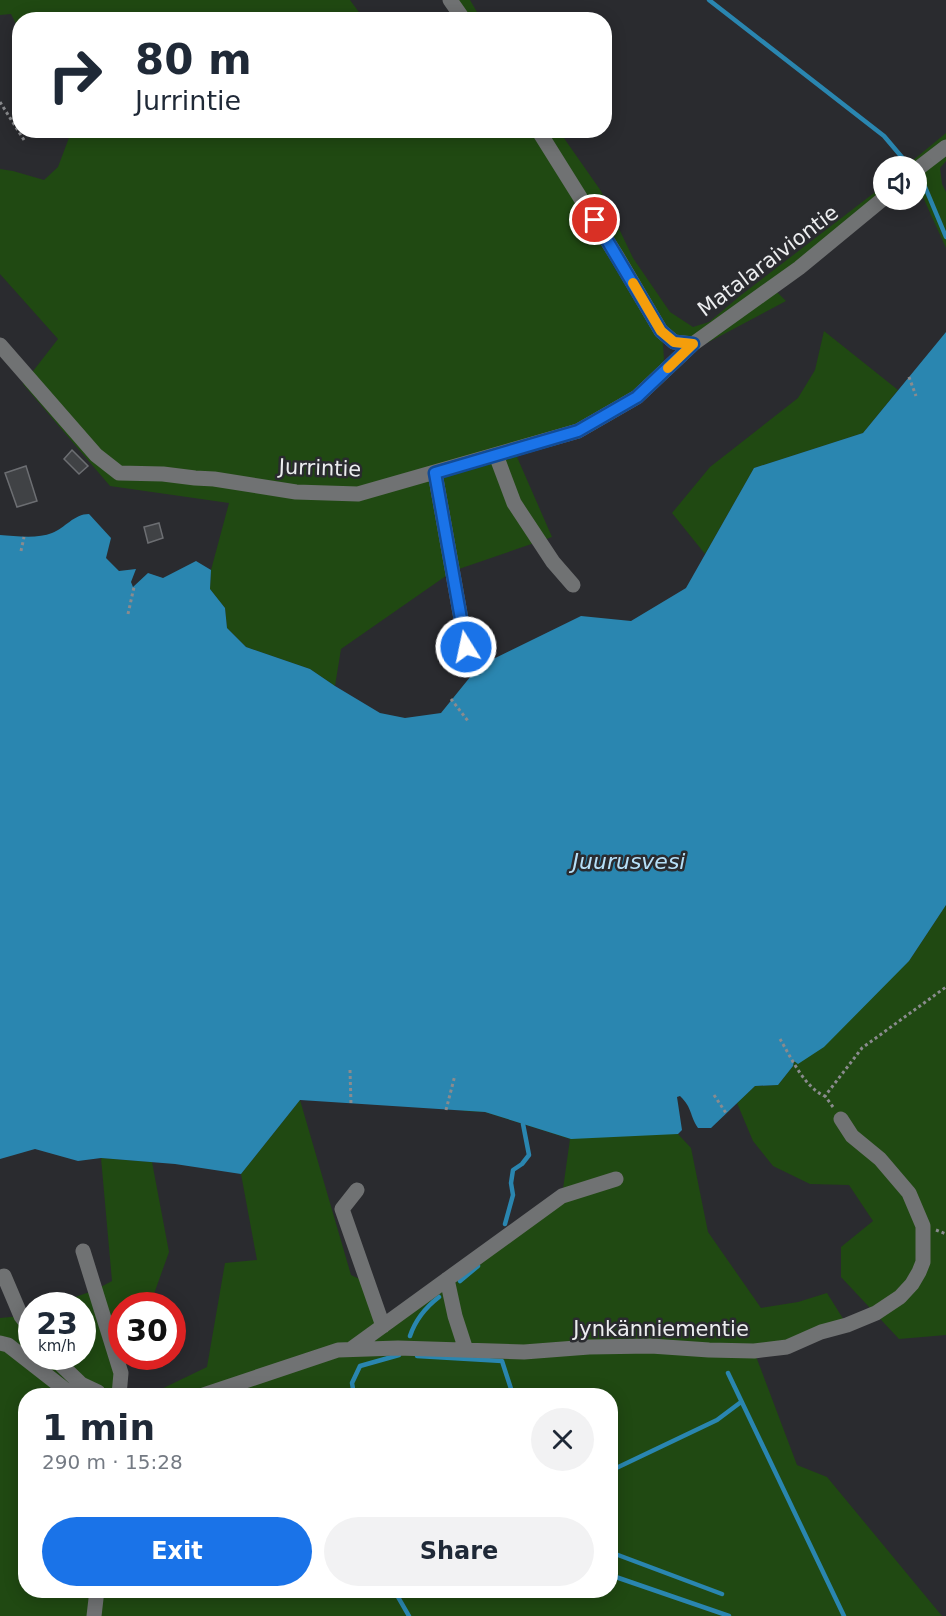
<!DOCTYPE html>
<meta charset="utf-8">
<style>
:root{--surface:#fff;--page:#f2f2f3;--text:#1f2937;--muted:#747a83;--accent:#1a73e8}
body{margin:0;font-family:"DejaVu Sans",sans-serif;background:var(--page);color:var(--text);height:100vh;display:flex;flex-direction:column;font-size:22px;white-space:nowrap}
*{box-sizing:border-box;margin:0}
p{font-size:20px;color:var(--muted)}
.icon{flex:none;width:33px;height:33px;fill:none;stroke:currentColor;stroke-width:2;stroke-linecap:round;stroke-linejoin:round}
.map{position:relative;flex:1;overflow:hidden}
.sheet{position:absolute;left:18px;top:1388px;width:600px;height:210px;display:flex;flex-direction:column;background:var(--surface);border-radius:24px;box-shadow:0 3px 15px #0003}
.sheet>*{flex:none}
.top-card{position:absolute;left:12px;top:12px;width:600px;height:126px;border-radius:24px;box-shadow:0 3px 15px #0003;background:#fff;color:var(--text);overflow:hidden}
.fabs{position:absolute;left:873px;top:156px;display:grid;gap:12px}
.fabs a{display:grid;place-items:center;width:54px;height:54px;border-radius:50%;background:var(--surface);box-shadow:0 3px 15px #0003;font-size:30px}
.speed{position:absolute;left:18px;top:1292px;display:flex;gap:12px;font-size:30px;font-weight:700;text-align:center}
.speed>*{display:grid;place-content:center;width:78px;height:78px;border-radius:50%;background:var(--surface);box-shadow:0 3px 15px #0003;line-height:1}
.speed small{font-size:15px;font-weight:400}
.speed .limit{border:9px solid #d22;background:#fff;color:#111}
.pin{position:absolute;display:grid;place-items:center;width:51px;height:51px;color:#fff;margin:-26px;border:3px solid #fff;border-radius:50%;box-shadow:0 2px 6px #0007}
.me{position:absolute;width:66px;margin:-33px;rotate:350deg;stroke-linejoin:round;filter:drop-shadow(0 0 4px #0008)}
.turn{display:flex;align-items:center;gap:21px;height:126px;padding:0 24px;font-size:27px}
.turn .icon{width:78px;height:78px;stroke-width:2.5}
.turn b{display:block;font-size:42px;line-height:51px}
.round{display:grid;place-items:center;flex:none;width:63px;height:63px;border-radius:32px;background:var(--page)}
.head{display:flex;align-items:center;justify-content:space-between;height:102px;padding:0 24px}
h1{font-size:36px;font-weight:800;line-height:45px}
.button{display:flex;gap:12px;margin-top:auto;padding:12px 24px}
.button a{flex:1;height:69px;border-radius:36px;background:var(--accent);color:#fff;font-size:24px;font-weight:800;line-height:69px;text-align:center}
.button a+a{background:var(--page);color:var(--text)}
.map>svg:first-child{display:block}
.green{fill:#204912}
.water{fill:#2a86b0}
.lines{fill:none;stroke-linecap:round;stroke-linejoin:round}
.stream{stroke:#2a86b0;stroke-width:4.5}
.building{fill:#404245;stroke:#6c6e72;stroke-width:1.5}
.path{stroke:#8a8b8e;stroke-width:3;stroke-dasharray:3 3;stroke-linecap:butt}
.minor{stroke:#707273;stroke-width:15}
.route-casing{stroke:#114b97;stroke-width:15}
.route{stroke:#1a73e8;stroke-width:10}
.slow{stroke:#f59e0b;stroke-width:10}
.labels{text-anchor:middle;stroke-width:5;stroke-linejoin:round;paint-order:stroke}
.street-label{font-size:21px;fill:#ecedef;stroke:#2a2b2f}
.water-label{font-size:22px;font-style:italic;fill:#b6dff7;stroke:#2a2b2f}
</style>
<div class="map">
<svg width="946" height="1616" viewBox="0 0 946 1616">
<rect width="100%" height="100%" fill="#2a2b2f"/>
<path class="green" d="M0,0H350L364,19L20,20L19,30L11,14L0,15Z
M450,0H470L481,19L438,20L457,11Z
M68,131H559L601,191L633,258L670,312L693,327L709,322L740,296L883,186L884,198L772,287L786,301L707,343L662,332L664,359L661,375L578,431L518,448L517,457L552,537L453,571L341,649L335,686L310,669L246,647L227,628L225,608L210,589L211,570L229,503L110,486L23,384L58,339L0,274V169L13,171L44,180L58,167L70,135Z
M946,133V161L940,168L942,184L946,192V248L917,184L916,166H906Z
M824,331L898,390L863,433L754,468L705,554L672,513L710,467L798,398L815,370Z
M946,905V1335L899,1339L841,1277V1247L873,1221L849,1185L810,1184L773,1166L753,1141L737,1103L755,1086L778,1085L793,1066L794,1061L796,1062L909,961Z
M468,1084L678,1134L691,1148L708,1232L761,1308L798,1302L827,1293L847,1325L754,1351L797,1465L827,1477L942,1616H0V1318L21,1316L31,1313L32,1356H82V1305H53L95,1290L112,1281L101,1158L152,1162L169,1252L150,1305H122V1356H132L121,1373L119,1395H26V1590H610V1395H144L151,1394L207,1367L225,1263L257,1260L241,1174L300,1100L351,1275L368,1283L383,1325L562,1196L570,1139L485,1112L463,1111Z"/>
<path class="water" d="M946,332V905L909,961L824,1047L798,1064L794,1061L793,1066L778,1085L755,1086L711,1128H698C689,1114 693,1109 680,1096L677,1097L682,1130L678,1134L571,1139L485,1112L300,1100L241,1174L175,1164L101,1158L78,1161L35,1149L0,1159V535C15,536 38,539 52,533C65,528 74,514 89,514L111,538L106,558L119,571L136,569L131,582L133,587L148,573L163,578L196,561L211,570L210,589L225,608L227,628L246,647L310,669L335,686L380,713L405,718L441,713L479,666L581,616L631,621L686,588L754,468L863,433Z"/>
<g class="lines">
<path class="stream" d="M709,0L884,136L906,162
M923,182L946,237
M505,1224L513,1195L511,1183L513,1170L522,1164L529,1155L523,1124
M460,1281L478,1266
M410,1336C415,1321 426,1307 439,1297
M417,1356L502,1361L513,1395
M728,1373L844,1616
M354,1395L352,1383L360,1366L399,1355
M610,1471L717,1420L741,1402
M610,1552L722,1594
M610,1575L729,1616
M394,1590L409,1616"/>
</g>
<path class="building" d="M72,450L88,466L79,474L64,459Z
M26,466L37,501L17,507L5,473Z
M159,523L163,538L148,543L144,527Z"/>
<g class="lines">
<path class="path" d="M0,102L24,140
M909,377L916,396
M21,551L24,537
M128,614L134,587
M451,699L468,721
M780,1039C792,1059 803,1085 824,1096
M350,1070L351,1104
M714,1095L726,1113
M833,1107L825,1096L862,1048L946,987
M446,1110L455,1075
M936,1230L946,1234"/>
<path class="minor" d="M450,0L464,20
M538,130L618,258L661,331L674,342L693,344L799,268L884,198
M916,170L946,147
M0,345L96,455L119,473L163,474L195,478L214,479L296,492L358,494L578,431L637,397L693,344
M496,455L514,503L553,562L573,585
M435,473L466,647
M357,1190L342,1209L383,1326
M83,1251L121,1373L119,1395
M4,1276L21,1316L32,1330
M447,1279L455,1316L466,1350
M0,1343L8,1345L72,1395
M351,1349L562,1196L616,1179
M52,1356L81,1384L98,1392L99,1395
M203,1395L338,1350L398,1348L524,1352L589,1347L651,1346L709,1350L754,1351L787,1347L821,1332L847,1325L876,1313L900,1297L912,1284L919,1272L923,1262V1226L909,1193L880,1159L852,1136L841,1119
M94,1616L97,1590"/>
</g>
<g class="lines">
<defs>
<path id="route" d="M466,647L435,473L578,431L637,397L693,344L674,342L661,331L595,220"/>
</defs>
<use href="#route" class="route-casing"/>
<use href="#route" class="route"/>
<path class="slow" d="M633,283L661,331L674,342L693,344L668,368"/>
</g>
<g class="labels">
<g class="street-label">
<text transform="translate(768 261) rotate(-37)" y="7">Matalaraiviontie</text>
<text transform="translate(320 468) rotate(2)" y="7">Jurrintie</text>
<text x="661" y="1336">Jynkänniementie</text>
</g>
<g class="water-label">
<text x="629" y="869">Juurusvesi</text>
</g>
</g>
</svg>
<div class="fabs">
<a><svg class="icon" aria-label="sound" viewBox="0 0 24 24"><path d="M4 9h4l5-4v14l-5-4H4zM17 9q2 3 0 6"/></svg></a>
</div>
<div class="speed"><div>23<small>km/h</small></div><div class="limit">30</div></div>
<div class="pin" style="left:595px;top:220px;background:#d93025"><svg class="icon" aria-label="arrive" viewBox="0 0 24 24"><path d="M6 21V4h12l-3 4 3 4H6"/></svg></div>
<svg class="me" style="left:466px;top:647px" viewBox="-20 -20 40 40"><circle r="17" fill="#1a73e8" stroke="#fff" stroke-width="3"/><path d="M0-11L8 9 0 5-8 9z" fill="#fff"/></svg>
<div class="top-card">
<div class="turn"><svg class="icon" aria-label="right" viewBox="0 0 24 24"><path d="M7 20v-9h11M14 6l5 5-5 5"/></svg><div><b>80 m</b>Jurrintie</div></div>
</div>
<section class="sheet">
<div class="head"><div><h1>1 min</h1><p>290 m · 15:28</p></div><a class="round"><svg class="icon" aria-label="close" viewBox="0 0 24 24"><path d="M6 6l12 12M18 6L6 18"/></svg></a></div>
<div class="button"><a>Exit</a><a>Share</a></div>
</section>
</div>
